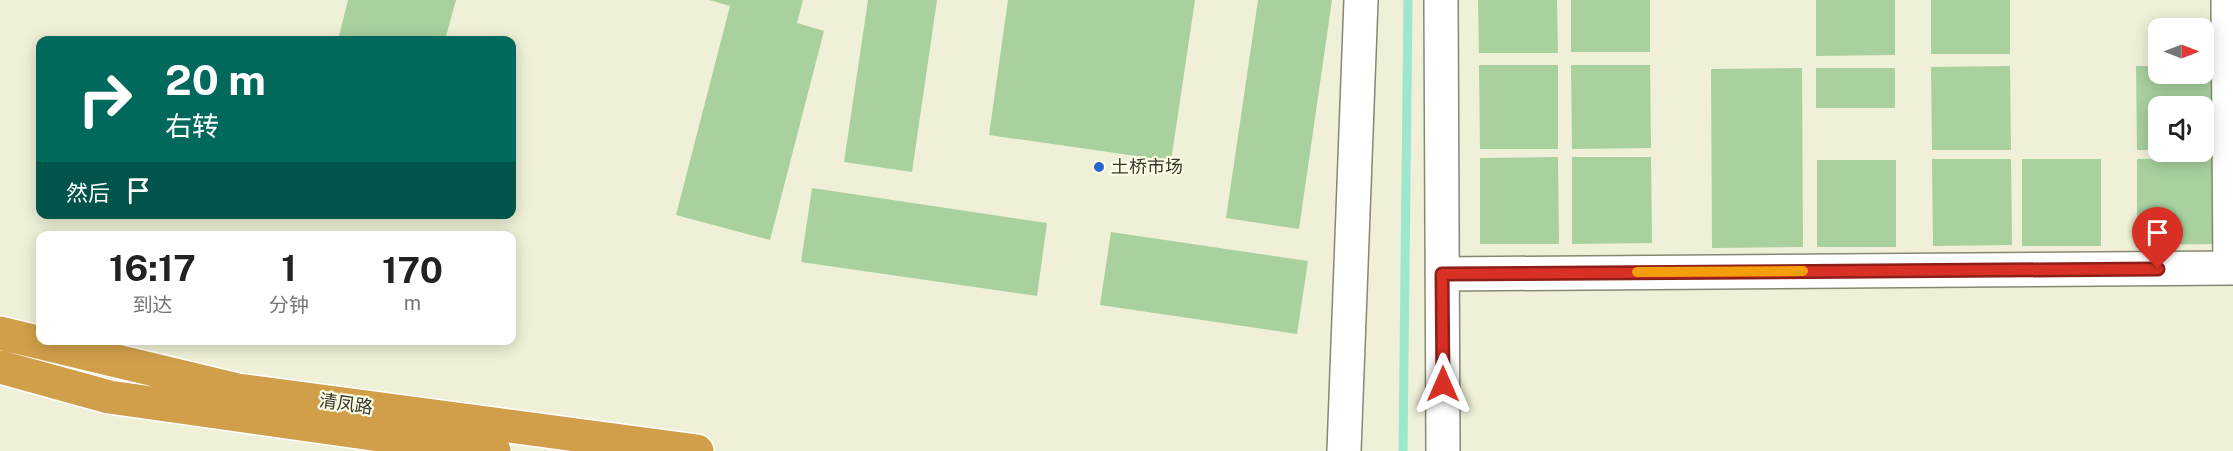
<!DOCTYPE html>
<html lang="zh">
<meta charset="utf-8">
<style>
:root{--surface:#fff;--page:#f2f2f2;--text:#222;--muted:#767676}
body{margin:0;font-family:"Public Sans","Noto Sans SC",sans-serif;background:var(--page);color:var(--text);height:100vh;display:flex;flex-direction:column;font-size:22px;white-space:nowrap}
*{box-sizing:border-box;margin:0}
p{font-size:20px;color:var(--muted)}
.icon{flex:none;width:33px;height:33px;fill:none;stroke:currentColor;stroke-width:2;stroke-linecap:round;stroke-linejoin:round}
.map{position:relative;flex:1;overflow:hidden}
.sheet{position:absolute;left:36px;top:231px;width:480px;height:114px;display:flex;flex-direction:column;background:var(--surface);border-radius:12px;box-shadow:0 3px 15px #0003}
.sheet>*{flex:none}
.banner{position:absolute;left:36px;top:36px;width:480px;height:183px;border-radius:12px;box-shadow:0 3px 15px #0003;background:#00695c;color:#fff;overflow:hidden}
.needle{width:39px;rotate:90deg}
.tools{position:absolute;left:2148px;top:18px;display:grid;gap:12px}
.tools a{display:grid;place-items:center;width:66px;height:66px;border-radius:12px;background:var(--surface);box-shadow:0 3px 15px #0003;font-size:30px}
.pin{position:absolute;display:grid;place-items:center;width:51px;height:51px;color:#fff;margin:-62px -26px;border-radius:50% 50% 50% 0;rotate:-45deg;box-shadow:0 0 6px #0007}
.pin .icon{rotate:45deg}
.me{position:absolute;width:66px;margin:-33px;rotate:0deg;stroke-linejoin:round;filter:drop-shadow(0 0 4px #0008)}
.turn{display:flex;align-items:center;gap:21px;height:126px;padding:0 30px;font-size:27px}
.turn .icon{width:78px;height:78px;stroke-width:2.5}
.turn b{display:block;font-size:42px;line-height:51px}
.then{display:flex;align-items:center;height:57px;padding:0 30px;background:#0003;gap:12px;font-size:22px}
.eta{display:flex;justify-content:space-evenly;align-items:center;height:102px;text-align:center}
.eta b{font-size:36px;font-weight:700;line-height:42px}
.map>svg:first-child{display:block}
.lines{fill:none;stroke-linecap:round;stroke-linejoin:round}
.stream{stroke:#9de7cc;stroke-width:9}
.building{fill:#a8d19e}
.minor-casing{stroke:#878872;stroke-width:36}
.highway-casing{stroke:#fff;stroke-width:36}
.minor{stroke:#fff;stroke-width:33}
.highway{stroke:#d19f4a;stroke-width:33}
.route-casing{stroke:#8d1f18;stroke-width:15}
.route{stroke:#d93025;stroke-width:10}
.slow{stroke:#f59e0b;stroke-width:10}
.poi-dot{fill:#2765d1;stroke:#fcfde4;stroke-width:2}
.labels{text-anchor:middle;stroke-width:4.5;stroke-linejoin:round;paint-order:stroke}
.poi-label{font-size:18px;fill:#36362d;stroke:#fcfde4;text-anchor:start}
.street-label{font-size:18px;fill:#36362d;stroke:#fcfde4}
</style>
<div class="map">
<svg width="2233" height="451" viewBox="0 0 2233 451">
<rect width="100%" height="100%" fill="#eff0d7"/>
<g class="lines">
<path class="stream" d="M1403,451L1408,0"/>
</g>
<path class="building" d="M348,0H456L445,40H338Z
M709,0H803L797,23L824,31L770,240L676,215L730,6Z
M868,0H937L912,172L844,162Z
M1008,0H1195L1171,161L989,135Z
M1258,0H1332L1299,229L1226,218Z
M1478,0H1557L1558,53H1479Z
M1571,0H1650V52H1571Z
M1816,0H1895V55L1816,56Z
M1931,0H2010V54H1931Z
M1479,65H1558V149H1480Z
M1571,65H1650L1651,148L1572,149Z
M2010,66L2011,150H1932L1931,67Z
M2136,66H2158V74H2204V66H2215V149H2204V106H2158V150H2137Z
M1802,68L1803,247L1712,248L1711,69Z
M1816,68H1895V108H1816Z
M1558,157L1559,244H1480V158Z
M1572,157H1651L1652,243L1572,244Z
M2216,158V244L2137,245V159Z
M1932,159H2011L2012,245L1933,246Z
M2022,159H2101V246H2022Z
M1817,160H1896V247H1817Z
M812,188L1047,223L1037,296L801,262Z
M1111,232L1308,261L1297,334L1100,305Z"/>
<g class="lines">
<defs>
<path id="minor" d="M1441,0L1443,451
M2228,0L2230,268
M1442,274L2233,268
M1344,451L1361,0"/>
<path id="highway" d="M0,333L238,390L697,451
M0,367L109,397L494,451"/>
</defs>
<use href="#minor" class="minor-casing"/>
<use href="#highway" class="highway-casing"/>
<use href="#minor" class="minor"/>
<use href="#highway" class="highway"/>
</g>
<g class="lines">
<defs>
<path id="route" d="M1443,384L1442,274L2158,269"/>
</defs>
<use href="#route" class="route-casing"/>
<use href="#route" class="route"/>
<path class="slow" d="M1637,272L1803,271"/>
</g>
<circle class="poi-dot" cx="1099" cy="167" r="6"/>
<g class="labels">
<g class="poi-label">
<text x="1111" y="173">土桥市场</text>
</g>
<g class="street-label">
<text transform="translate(346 404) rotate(8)" y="6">清凤路</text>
</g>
</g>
</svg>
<div class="tools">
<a><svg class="needle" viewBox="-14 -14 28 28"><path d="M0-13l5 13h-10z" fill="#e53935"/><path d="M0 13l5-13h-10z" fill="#767676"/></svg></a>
<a><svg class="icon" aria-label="sound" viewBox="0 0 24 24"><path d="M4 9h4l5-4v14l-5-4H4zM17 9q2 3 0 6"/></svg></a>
</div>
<div class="pin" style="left:2158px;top:269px;background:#d93025"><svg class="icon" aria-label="arrive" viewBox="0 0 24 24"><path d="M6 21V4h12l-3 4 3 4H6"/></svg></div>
<svg class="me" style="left:1443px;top:384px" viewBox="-20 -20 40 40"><path d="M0-17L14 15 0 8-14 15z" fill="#d93025" stroke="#fff" stroke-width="4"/></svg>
<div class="banner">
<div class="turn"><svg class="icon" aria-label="right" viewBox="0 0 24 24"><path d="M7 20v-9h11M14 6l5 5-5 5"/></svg><div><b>20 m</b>右转</div></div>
<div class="then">然后<svg class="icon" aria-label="arrive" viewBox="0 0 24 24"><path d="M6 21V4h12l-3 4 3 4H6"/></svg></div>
</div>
<section class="sheet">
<div class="eta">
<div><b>16:17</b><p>到达</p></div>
<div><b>1</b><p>分钟</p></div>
<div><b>170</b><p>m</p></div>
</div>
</section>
</div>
